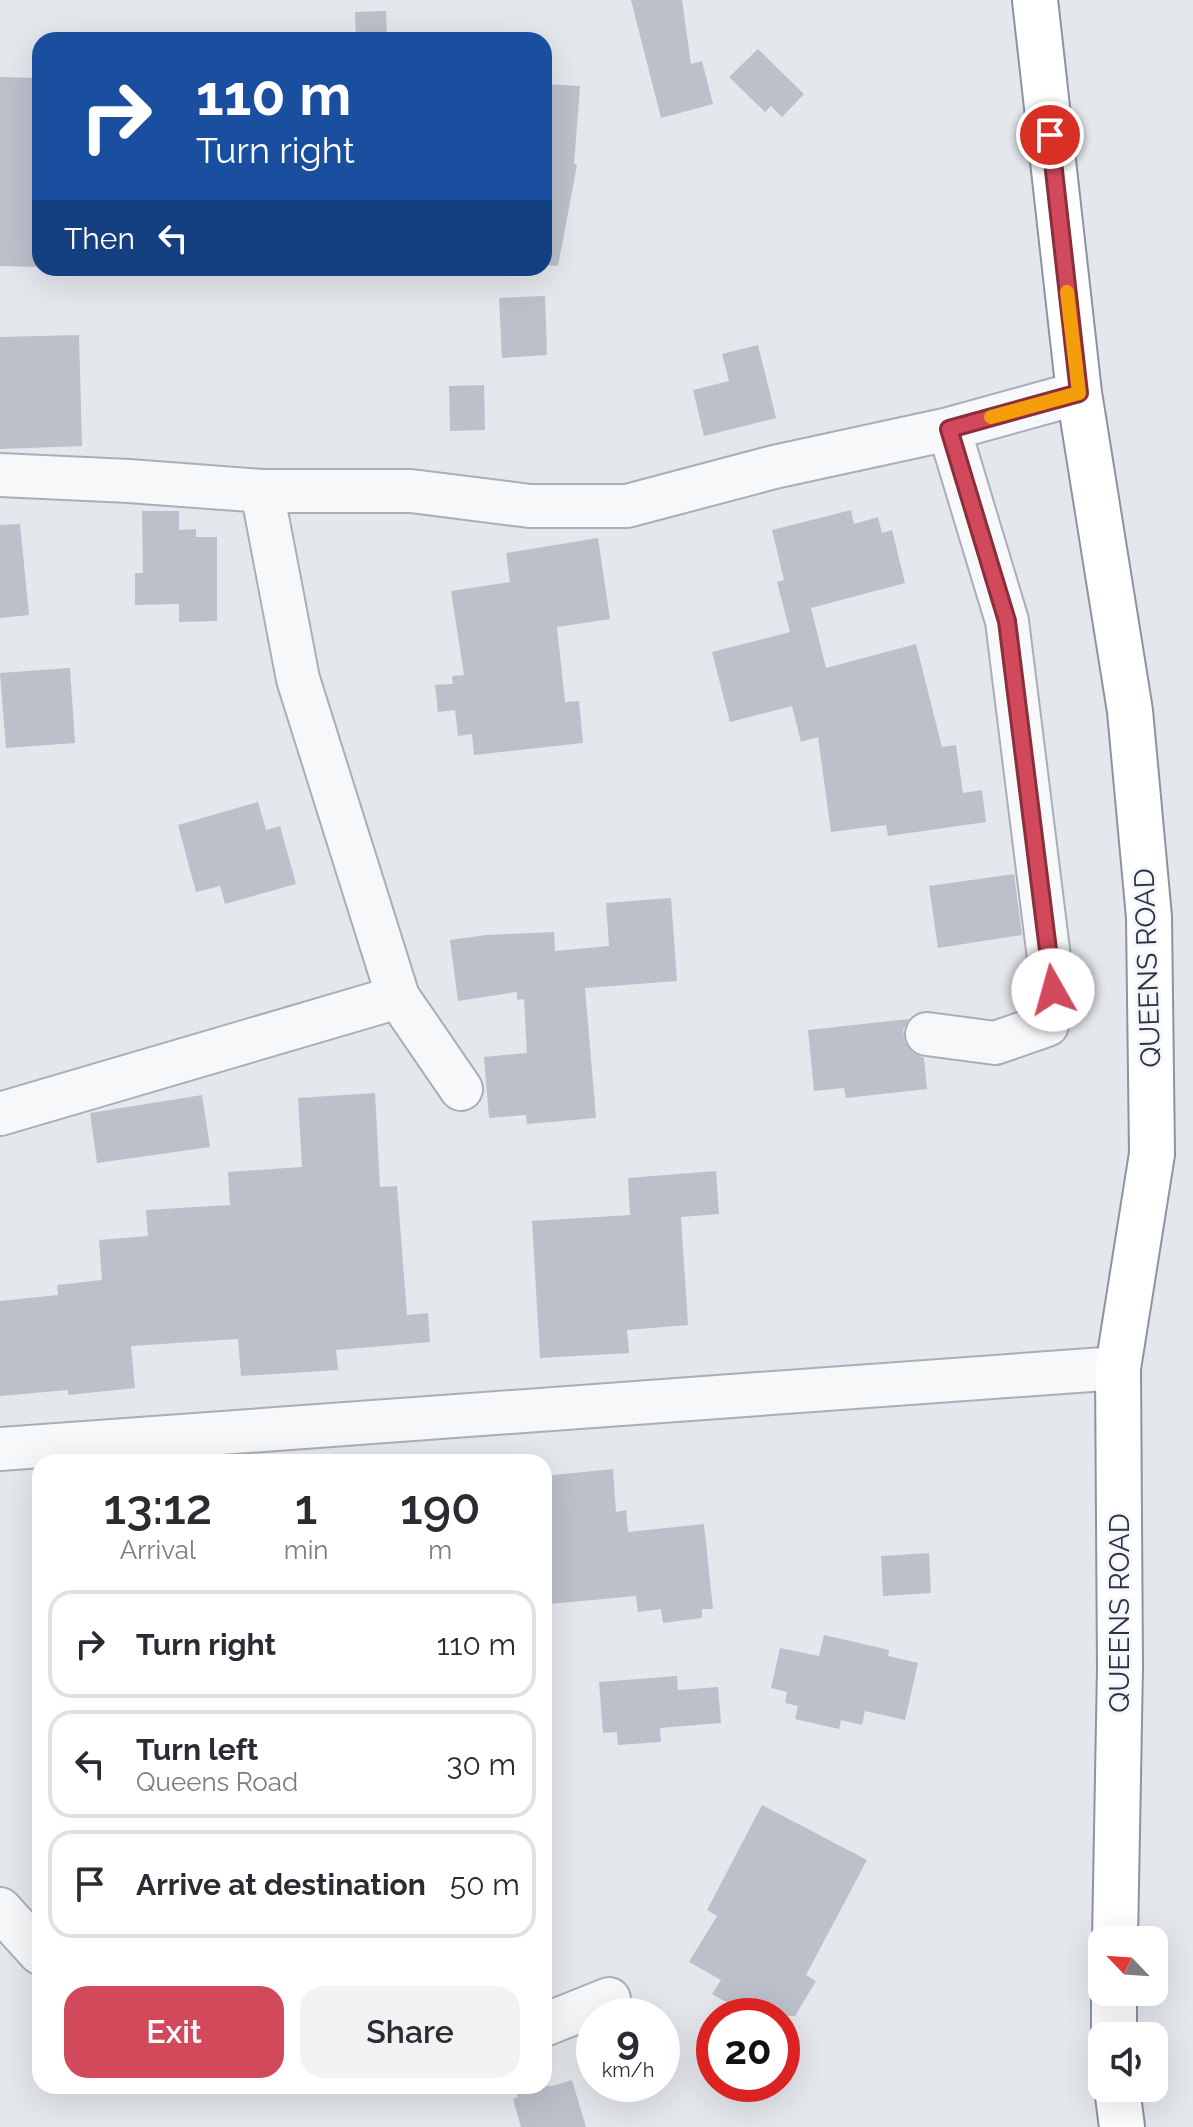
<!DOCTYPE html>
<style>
:root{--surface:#fff;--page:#f2f2f3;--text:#2b2b33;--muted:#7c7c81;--line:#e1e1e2;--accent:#d1495b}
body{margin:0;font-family:Raleway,sans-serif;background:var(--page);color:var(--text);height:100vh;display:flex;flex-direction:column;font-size:30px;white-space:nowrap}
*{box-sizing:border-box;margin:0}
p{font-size:26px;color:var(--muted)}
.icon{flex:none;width:44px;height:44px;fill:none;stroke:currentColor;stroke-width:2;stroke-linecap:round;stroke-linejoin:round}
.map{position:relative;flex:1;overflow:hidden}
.panel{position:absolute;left:32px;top:1454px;width:520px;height:640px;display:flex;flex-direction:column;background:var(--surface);border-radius:24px;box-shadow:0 8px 32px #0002}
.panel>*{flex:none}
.banner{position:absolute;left:32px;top:32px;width:520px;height:244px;border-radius:24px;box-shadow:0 8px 32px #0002;background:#1a4fa0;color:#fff;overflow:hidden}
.needle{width:52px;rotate:295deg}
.tools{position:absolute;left:1088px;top:1926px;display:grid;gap:16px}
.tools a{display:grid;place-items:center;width:80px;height:80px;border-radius:16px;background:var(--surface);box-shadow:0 8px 32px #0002;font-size:40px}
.speed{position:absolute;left:576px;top:1998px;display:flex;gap:16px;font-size:40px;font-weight:700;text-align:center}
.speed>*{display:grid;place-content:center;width:104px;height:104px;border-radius:50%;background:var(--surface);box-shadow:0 8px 32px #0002;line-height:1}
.speed small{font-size:20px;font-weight:400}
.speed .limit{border:12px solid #d22;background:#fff;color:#111}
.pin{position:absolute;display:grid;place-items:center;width:68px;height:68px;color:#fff;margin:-34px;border:4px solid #fff;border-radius:50%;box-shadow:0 2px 8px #0007}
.me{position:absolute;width:88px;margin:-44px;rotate:353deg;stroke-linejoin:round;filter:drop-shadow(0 0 6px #0008)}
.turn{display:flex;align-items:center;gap:28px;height:168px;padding:0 32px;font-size:36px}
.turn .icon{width:104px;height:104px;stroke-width:2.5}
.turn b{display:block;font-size:56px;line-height:68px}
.then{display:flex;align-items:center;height:76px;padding:0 32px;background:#0003;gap:16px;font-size:30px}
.eta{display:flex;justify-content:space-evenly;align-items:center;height:136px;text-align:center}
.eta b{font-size:48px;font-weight:600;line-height:56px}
.primary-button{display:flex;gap:16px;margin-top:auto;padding:16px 32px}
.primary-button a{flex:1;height:92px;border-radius:24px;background:var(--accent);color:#fff;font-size:32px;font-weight:600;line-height:92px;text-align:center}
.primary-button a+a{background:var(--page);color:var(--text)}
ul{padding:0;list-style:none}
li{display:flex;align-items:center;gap:24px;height:108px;margin:0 16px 12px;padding:0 16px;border:4px solid var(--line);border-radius:24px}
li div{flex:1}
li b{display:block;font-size:30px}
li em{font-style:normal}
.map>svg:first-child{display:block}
.building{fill:#bbc0ca}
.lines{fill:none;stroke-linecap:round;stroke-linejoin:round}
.minor-casing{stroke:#a9aeb7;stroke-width:46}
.highway-casing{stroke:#8b94a3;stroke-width:48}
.minor{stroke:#f7f8fa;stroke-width:42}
.highway{stroke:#fff;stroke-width:44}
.route-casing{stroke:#882f3b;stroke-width:20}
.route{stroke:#d1495b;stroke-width:14}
.slow{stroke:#f59e0b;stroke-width:14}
.labels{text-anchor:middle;stroke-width:6;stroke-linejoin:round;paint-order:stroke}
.street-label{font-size:28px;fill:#2b3445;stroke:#f4f6f9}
</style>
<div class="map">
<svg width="1193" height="2127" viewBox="0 0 1193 2127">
<rect width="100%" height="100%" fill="#e4e7ec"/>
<path class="building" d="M631,0H682L691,64L702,61L713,104L661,118Z
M386,11L387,40H356L355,12Z
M758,49L804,94L782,117L771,106L765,112L729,77Z
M0,77L40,78V267L0,266Z
M544,84L580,86L574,164L577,165L558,266L544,265Z
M545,296L547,355L502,358L499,298Z
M79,335L82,446L0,449V337Z
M758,345L776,418L704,436L693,390L729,381L722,354Z
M484,385L485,430L450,431L449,386Z
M851,510L854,524L878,517L882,533L892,530L905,583L811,608L826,668L916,644L942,747L956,745L963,793L982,790L986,822L888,836L886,825L831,832L818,737L801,742L792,706L730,722L712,652L790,632L777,582L784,580L772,530Z
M142,511H179V530L196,529V537H217V621L179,622V604L135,605V573H143Z
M20,524L29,615L0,618V525Z
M598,538L610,619L557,627L565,702L579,701L583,743L474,755L472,734L458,736L455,710L438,712L435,685L453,684L452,676L464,675L451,591L510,582L506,553Z
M70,668L75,743L6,748L0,673Z
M258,802L266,830L280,826L296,884L225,904L220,886L196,892L178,825Z
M1014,874L1022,935L938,948L929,886Z
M671,898L677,981L585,988L596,1118L527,1124L526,1115L489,1118L484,1057L527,1053L524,999L517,1000V992L458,1001L450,940L486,935L554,932L555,951L609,946L606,903Z
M909,1019L903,1030L905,1042L912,1052L924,1058L927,1089L846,1098L844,1088L814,1091L808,1030Z
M375,1093L380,1187L397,1186L407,1315L428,1313L430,1342L336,1350L338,1370L241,1376L238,1339L131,1346L135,1388L68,1395V1390L0,1396V1301L58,1295L57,1285L102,1280L99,1240L148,1236L146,1210L230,1205L228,1172L302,1167L298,1098Z
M202,1095L210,1147L97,1163L90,1113Z
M716,1171L719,1214L681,1217L688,1325L627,1330L629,1353L540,1358L532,1221L630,1215L628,1178Z
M613,1469L616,1512L626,1510L628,1532L704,1524L713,1609H702V1618L663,1623L661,1609L638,1612L636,1596L549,1604L544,1539V1476Z
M929,1553L931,1593L883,1596L881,1556Z
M824,1635L889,1650L888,1656L918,1663L905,1720L865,1711L862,1725L841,1720L839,1729L795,1719L798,1706L785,1703L787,1692L771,1688L780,1648L819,1656Z
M677,1676L678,1690L718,1687L721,1723L660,1728L661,1742L618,1745L617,1732L603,1733L599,1682Z
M762,1805L867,1860L806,1975L816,1981L795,2016H750L712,1994L721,1980L689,1962L717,1916L707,1910Z
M572,2080L586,2127H521L513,2099L518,2097L514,2086H552Z"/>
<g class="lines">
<defs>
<path id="minor" d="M0,475L129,481L262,491H411L530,506H627L774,467L949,429L1079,393
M262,491L298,679L398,997L461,1089
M927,1034L995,1043L1047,1025L1053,990L1007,621L949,429
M0,1114L398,997
M0,1449L1118,1368
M0,1909L40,1953
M544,2025L609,1999"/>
<path id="highway" d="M1035,0L1079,393L1130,711L1149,917L1152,1154L1118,1368L1120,1668L1115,1940
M1114,2036V1992
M1117,2088L1122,2127"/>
</defs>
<use href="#minor" class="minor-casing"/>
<use href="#highway" class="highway-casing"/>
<use href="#minor" class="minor"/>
<use href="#highway" class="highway"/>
</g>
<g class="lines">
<defs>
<path id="route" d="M1050,135L1079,393L949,429L1007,621L1053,990"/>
</defs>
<use href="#route" class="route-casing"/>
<use href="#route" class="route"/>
<path class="slow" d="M991,417L1079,393L1067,292"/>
</g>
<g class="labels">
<g class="street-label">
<text transform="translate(1147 968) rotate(-92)" y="10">QUEENS ROAD</text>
<text transform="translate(1119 1613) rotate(-90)" y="10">QUEENS ROAD</text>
</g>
</g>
</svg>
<div class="tools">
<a><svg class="needle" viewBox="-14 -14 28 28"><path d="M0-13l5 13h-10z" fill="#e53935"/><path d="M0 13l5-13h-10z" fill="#7c7c81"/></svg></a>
<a><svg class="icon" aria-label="sound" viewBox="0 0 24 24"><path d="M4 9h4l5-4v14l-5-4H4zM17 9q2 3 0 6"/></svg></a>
</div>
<div class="speed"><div>9<small>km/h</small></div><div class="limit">20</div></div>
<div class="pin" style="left:1050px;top:135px;background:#d93025"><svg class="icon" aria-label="arrive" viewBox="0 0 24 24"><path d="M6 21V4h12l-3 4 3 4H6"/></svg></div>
<svg class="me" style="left:1053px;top:990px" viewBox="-20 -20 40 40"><circle r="19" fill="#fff"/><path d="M0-13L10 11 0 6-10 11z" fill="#d1495b"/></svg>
<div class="banner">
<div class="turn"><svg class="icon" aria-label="right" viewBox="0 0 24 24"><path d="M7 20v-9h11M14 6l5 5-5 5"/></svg><div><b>110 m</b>Turn right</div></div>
<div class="then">Then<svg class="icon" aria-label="left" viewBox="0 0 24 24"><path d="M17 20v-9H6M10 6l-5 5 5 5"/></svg></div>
</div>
<section class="panel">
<div class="eta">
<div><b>13:12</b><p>Arrival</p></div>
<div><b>1</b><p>min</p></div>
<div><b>190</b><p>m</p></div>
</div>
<ul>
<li><svg class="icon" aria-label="right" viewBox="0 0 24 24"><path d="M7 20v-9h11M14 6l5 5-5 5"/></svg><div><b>Turn right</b></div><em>110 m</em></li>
<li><svg class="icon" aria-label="left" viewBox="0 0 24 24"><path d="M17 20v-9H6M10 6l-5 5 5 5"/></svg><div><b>Turn left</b><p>Queens Road</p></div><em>30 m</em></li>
<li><svg class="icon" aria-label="arrive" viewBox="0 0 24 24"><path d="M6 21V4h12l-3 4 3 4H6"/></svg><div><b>Arrive at destination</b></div><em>50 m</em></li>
</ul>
<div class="primary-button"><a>Exit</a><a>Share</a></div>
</section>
</div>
